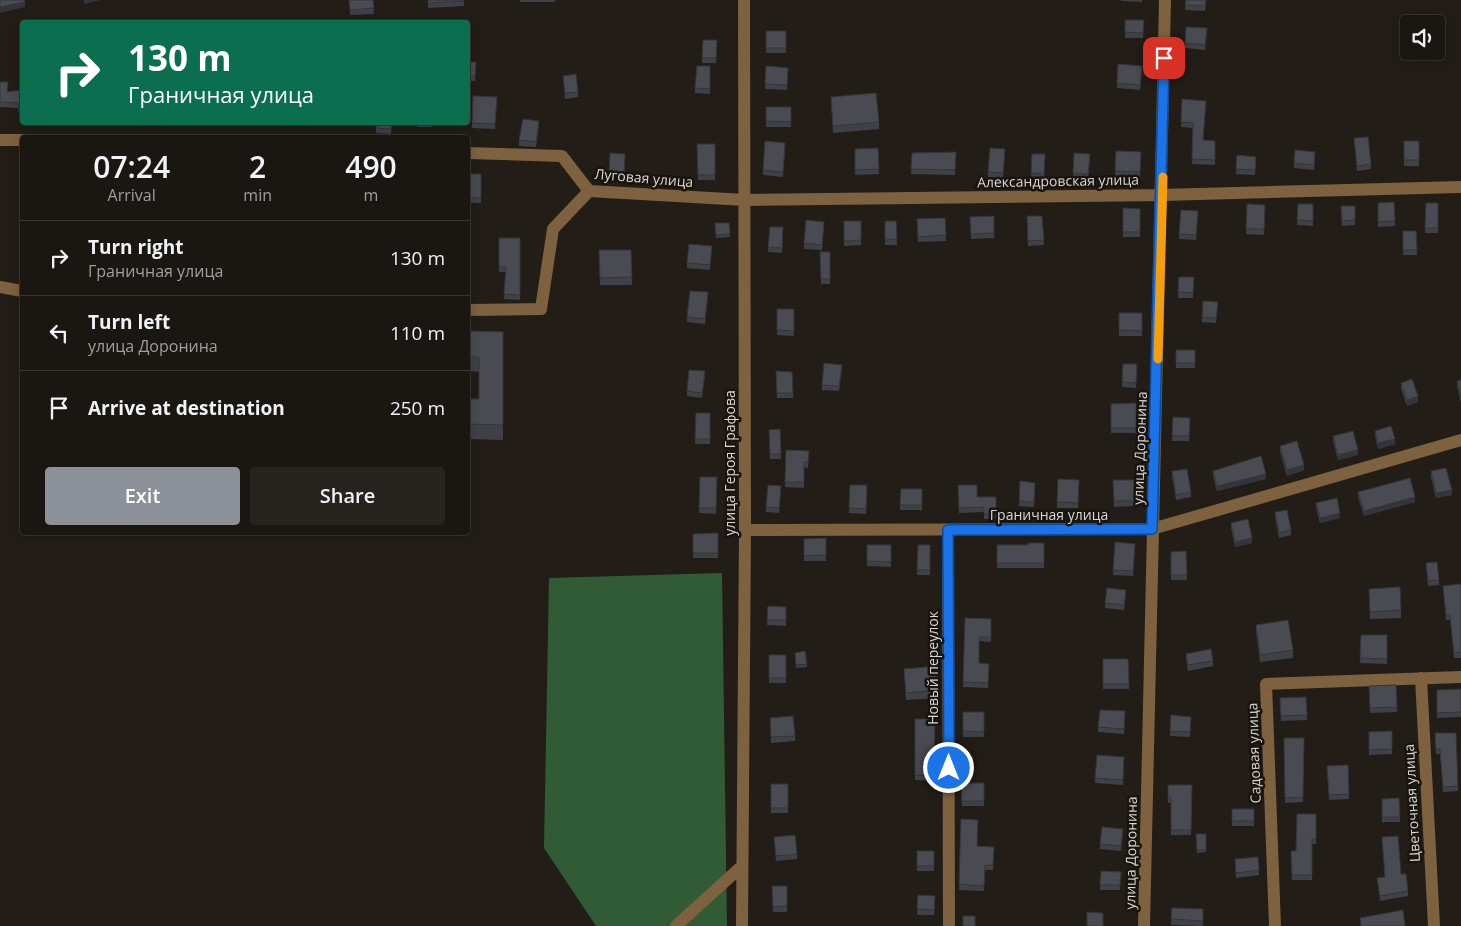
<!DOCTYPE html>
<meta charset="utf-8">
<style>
:root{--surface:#1a1611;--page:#27231f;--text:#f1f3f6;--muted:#9f9f9f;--line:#383531;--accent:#8c9099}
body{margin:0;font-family:"Open Sans",sans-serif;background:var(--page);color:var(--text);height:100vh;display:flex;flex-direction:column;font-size:19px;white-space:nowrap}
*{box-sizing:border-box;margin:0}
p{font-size:16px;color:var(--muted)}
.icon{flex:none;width:28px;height:28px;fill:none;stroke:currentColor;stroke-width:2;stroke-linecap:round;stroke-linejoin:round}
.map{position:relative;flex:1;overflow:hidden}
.drawer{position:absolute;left:20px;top:135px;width:450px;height:400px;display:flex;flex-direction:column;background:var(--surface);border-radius:5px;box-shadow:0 2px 12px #0003,0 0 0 1px var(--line)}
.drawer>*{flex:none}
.top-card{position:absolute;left:20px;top:20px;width:450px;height:105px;border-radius:5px;box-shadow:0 2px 12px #0003,0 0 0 1px var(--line);background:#0b6e4f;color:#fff;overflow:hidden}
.buttons{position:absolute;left:1400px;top:15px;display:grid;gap:10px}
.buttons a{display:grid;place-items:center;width:45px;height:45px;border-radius:5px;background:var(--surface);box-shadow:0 2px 12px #0003,0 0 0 1px var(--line);font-size:25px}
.pin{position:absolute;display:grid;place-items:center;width:42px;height:42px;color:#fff;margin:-21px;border-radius:10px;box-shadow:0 2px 8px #0006}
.me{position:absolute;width:55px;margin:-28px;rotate:0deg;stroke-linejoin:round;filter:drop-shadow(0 0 4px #0008)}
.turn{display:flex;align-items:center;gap:18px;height:105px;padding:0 25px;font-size:22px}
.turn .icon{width:65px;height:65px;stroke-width:2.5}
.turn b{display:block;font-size:35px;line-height:42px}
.eta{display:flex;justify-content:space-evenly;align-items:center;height:85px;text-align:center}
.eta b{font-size:30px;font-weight:600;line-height:35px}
.cta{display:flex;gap:10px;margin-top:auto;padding:10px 25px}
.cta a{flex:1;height:58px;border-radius:5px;background:var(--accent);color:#fff;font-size:20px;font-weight:600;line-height:58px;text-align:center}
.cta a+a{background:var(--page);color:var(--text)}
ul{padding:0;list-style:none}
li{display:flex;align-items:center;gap:15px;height:75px;padding:0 25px;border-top:1px solid var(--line)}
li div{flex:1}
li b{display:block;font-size:19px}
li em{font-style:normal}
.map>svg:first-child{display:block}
.forest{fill:#315b35}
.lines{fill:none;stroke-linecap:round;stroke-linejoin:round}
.minor{stroke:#7e613f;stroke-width:12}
.wall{fill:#404047}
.shaded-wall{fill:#34343a}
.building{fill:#4a4a53;stroke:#34343a}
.route-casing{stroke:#114b97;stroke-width:12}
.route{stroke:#1a73e8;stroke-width:9}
.slow{stroke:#f59e0b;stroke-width:9}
.labels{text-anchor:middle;stroke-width:5;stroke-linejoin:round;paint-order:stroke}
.street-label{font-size:14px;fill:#dbd7d3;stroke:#19140e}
</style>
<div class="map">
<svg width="1461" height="926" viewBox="0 0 1461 926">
<rect width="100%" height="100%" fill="#221d17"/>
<path class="forest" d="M722,573L727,926H596L544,848L549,578Z"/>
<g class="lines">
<path class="minor" d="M0,140H22
M468,153L562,156L589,191L745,200L1162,195L1461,187
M0,287L22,291
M468,310L541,309L553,229L589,191
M745,530L1152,529L1461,440
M948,531L949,926
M1421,678L1434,926
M676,926L742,866
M742,926L745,530L744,0
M1144,926L1165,0
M1275,926L1266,684L1461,677"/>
</g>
<path class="wall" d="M349,0H373L374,14L350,15Z
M428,0H464V6L428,8Z
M520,0H555V2H520Z
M1121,0H1142V2L1121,1Z
M1186,0H1206L1205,11L1185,10Z
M1125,20H1144L1143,38H1125Z
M766,31H786V53H766Z
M1207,33L1205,50L1185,48V43Z
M703,40H717L716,63H702Z
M468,62H476L475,81H468Z
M710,66V94L695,93V88Z
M766,66L788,68L787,90L765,89Z
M1142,71L1140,90L1117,88V83Z
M563,76L578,92V97L565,99Z
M0,82L8,92L22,90V115H19L18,108L0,107Z
M497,97L495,129L472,128V123Z
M831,97L879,122V129L833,133Z
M1182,99L1203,140L1215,141V165L1192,164L1193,128L1181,127Z
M766,107H791V127H766Z
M33,122H43V124H33Z
M376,122H392L391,134L376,133Z
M417,122H432V127H417Z
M539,126L536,147L519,146V140Z
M1354,138L1371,164V169L1357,171Z
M1404,141H1419V166H1404Z
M697,144H715V180H698Z
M785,148L783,177L763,175V170Z
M878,148L879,174L855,175V149Z
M1116,151L1141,152L1140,177L1115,176Z
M956,152L955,175L911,174L912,153Z
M625,154L624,179L609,178V173Z
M1005,154L1003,178L988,177V172Z
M1032,154H1045L1044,179H1031Z
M1237,155L1256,157L1255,175L1236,174Z
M1315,157L1314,170L1294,168V163Z
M1090,159L1088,179L1073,178V173Z
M468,174H481V203H468Z
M1394,202L1395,226L1378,227V203Z
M1426,203H1438V233H1425Z
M1247,204L1265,205L1264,235L1246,234Z
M1298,204H1313V226L1297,225Z
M1341,206H1355V225L1342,226Z
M1123,208L1140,209V237H1123Z
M994,216V238L971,239L970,217Z
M1027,216H1042L1044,245L1028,246Z
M1198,216L1196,240L1179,239V234Z
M945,218L946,241L918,242L917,219Z
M844,221H861V245L844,246Z
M885,221H896L897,245H885Z
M715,223H729L730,237L716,238Z
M824,227L822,250L804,249V243Z
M1403,231L1417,250V255H1403Z
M783,233L782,253L768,252V247Z
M499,238H520V300L504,299L506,272H499Z
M599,250H631L632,285H600Z
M712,251L710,270L687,268V263Z
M820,252H830V284H821Z
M1179,277H1194L1193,298H1178Z
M708,298L705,324L687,322V317Z
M1218,307L1216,323L1202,322V317Z
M777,309H794V336L777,335Z
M1119,313H1142V336H1119Z
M468,331L503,332V440L468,439V399H479V372L468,371Z
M1176,350H1195V368H1176Z
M1123,364H1137L1136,388L1122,387Z
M842,370L839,391L822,390V385Z
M705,376L702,398L687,396V391Z
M776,377L793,393V398H777Z
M1461,380V403L1457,386V381Z
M1401,383L1418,402L1407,406L1401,388Z
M1136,403V433H1111V404Z
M696,413H710V444H695Z
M1173,417L1190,418L1189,441H1172Z
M780,429L781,459H770L769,430Z
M1375,431L1395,444L1378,449L1375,436Z
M1333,436L1358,455L1338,460L1333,441Z
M1280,446L1304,470L1287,476L1280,451Z
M786,450L809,451L808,468L804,467V488L785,487Z
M1172,471L1191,492V497L1176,500L1172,477Z
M1213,471L1266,479L1217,491L1213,476Z
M1431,471L1452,495L1436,498L1431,477Z
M700,477H717L716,514L699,513Z
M1058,479L1079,480L1078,508H1057Z
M1113,480H1134V506L1114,507Z
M1020,481L1035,483L1034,507L1019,506Z
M850,485H867L866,514L849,513Z
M958,485L977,497H996V519H984V512L959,513Z
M922,489V510H900V505Z
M781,492L779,513L766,512V507Z
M1358,492L1415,502L1364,516L1358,497Z
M1316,503L1340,518L1320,523L1316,508Z
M1275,512L1291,530V535L1279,538L1275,517Z
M1231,523L1252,543L1235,547L1231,528Z
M693,534L718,553V558H693Z
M826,538V561H804V539Z
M1044,543V568H997V545H1028Z
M867,545H891V567L867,566Z
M918,545H930V575H917Z
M1135,549L1133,576L1113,575V570Z
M1186,551L1187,580H1171V552Z
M1426,563L1439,580V585L1428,586Z
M1461,584V658H1454L1450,620H1446L1443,586Z
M1369,589L1401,610V618L1370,619Z
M1126,595L1124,610L1105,608V603Z
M768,606L786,607V626L767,625Z
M965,618L991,619V642L979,641V663L989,664L988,688L963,687Z
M1256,625L1293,650V658L1260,662L1256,632Z
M1361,635H1387V664L1360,663Z
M795,653L807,664V667L796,668Z
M1186,654L1213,661V666L1188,671L1186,659Z
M786,655V683H769V678Z
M1103,659L1129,684V689H1103Z
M904,669L938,690V698L906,700Z
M1396,685L1397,712L1370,713L1369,686Z
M1461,689V717L1437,718V690Z
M1280,698L1307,715V720L1281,721Z
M963,712H984V737H963Z
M1171,715L1191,717L1190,737L1170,736Z
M1125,717L1124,734L1098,732V727Z
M770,718L795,736V741L771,743Z
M915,719H935L934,781L915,780Z
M1392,731V754L1369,755V732Z
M1435,733L1458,786V791L1443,792L1440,754H1436Z
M1284,738H1304L1303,802L1285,803Z
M1124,762L1123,785L1095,783V778Z
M1327,766L1349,794V799L1329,800Z
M961,783H984V806H962Z
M771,784H788V813H771Z
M1168,785H1192L1191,835H1171V803H1168Z
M1399,798L1400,822H1382V799Z
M1232,809H1254V826H1232Z
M1316,814V844H1312V880H1292L1291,851H1296Z
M961,819L977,846L994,847L993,870H985L984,891L959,890Z
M1123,834L1121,851L1100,849V844Z
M1196,834H1206V852L1197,853Z
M774,837L797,854V859L776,861Z
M1382,837L1401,874L1408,891V896L1380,901L1377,878L1385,877Z
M934,851V871H917V866Z
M1235,859L1259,870V875L1236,878Z
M1101,871L1121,872L1120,890H1100Z
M772,886H787V912H773Z
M918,895L935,896L934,915H917Z
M1172,908L1203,909V926L1171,925Z"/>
<path class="shaded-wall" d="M84,0H101L84,4Z
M25,2V7L0,13V7Z
M1418,396V402L1407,406V400Z
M1395,439V444L1378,449V443Z
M1358,450V455L1338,460V455Z
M1304,465V470L1287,476V470Z
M1266,474V479L1217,491V486Z
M1452,490V495L1436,498V493Z
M1415,497V502L1364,516V511Z
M1340,513V518L1320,523V518Z
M1252,538V543L1235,547V542Z"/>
<path class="building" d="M0,0H24L25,2L0,7Z
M349,0H373L374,8L350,10Z
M428,0H464V1L428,3Z
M1186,0H1206L1205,6L1185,5Z
M1125,20H1144L1143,33L1125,32Z
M1186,27L1207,28L1205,45L1185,43Z
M766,31H786V48H766Z
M703,40H717L716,58H702Z
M468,62H476L475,76H468Z
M1118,64L1142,66L1140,85L1117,83Z
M697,66H710V89L695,88Z
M766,66L788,68L787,85L765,84Z
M576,74L578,92L565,93L563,76Z
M0,82H8L7,92L22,90V110H19L18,103L0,102Z
M876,93L879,122L833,126L831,97Z
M473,96L497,97L495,124L472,123Z
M1182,99L1206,101L1203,140L1215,141V160L1192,159L1193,123L1181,122Z
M766,107H791V122L766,121Z
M523,119L539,121L536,142L519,140Z
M376,122H391V129L376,128Z
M1368,137L1371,164L1357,166L1354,138Z
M765,141L785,143L783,172L763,170Z
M1404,141H1419V160H1404Z
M697,144H715V175H698Z
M878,148L879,169L855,170V149Z
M990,148L1005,149L1003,173L988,172Z
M1295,150L1315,152L1314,165L1294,163Z
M1116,151L1141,152L1140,172L1115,171Z
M956,152L955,170L911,169L912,153Z
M610,153L625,154L624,173H609Z
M1074,153L1090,154L1088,174L1073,173Z
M1032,154H1045L1044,174L1031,173Z
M1237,155L1256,157L1255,170L1236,169Z
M468,174H481V198H468Z
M1394,202L1395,221L1378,222V203Z
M1426,203H1438V228H1425Z
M1247,204L1265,205L1264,229H1246Z
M1298,204H1313V221L1297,220Z
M1341,206H1355V220L1342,221Z
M1123,208L1140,209V232H1123Z
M1181,210L1198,211L1196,235L1179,234Z
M994,216V233L971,234L970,217Z
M1027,216H1042L1044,240L1028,241Z
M945,218L946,235L918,237L917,219Z
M806,220L824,222L822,245L804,243Z
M844,221H861V240L844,241Z
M885,221H896L897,239L885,240Z
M715,223H729L730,234L716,235Z
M770,227H783L782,248L768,247Z
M1403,231H1416L1417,250H1403Z
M499,238H520V295L504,294L506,267H499Z
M689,244L712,246L710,265L687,263Z
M599,250H631L632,277L600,278Z
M820,252H830V279H821Z
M1179,277H1194L1193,293L1178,292Z
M690,291L708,292L705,319L687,317Z
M1203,301L1218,302L1216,318L1202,317Z
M777,309H794V331L777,330Z
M1119,313H1142V331L1119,330Z
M468,331L503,332V425L468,424V399H479V357H468Z
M1176,350H1195V363H1176Z
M824,363L842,365L839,386L822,385Z
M1123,364H1137L1136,383L1122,382Z
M689,370L705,371L702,393L687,391Z
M776,371L792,372L793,393H777Z
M1412,379L1418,396L1407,400L1401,383Z
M1461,380V398L1457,381Z
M1136,403V428H1111V404Z
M696,413H710V439H695Z
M1173,417L1190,418L1189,436H1172Z
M1391,426L1395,439L1378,443L1375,431Z
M780,429L781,454H770L769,430Z
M1353,431L1358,450L1338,455L1333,436Z
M1297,441L1304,465L1287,470L1280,446Z
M786,450L809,451L808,462H804V482H785Z
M1261,456L1266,474L1217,486L1213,471Z
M1446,468L1452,490L1436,493L1431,471Z
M1187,469L1191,492L1176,495L1172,471Z
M700,477H717L716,508H699Z
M1410,478L1415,497L1364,511L1358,492Z
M1058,479L1079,480L1078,503L1057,502Z
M1113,480H1134V501H1114Z
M1020,481L1035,483L1034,502L1019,501Z
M768,485L781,486L779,508L766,507Z
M850,485H867L866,509L849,508Z
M958,485H977V497H996V514H984V507L959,508Z
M901,489H922V505H900Z
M1337,498L1340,513L1320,518L1316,503Z
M1287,510L1291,530L1279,533L1275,512Z
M1248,519L1252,538L1235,542L1231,523Z
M718,533V553H693V534Z
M826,538V555L804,556V539Z
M1115,542L1135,544L1133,571L1113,570Z
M1028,543H1044V563H997V545H1028Z
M867,545H891V562L867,561Z
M918,545H930V570H917Z
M1186,551L1187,575H1171V552Z
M1437,562L1439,580L1428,581L1426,563Z
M1461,584V652L1454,653L1450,615H1446L1443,586Z
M1400,587L1401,610L1370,612L1369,589Z
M1107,588L1126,590L1124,605L1105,603Z
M768,606L786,607V620H767Z
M965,618L991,619V637H979V663L989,664L988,683L963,682Z
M1288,620L1293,650L1260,655L1256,625Z
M1361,635H1387V659L1360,658Z
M1211,649L1213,661L1188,665L1186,654Z
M805,651L807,664L796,665L795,653Z
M769,655H786V678H769Z
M1103,659H1128L1129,684H1103Z
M936,666L938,690L906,693L904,669Z
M1396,685L1397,707L1370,708L1369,686Z
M1461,689V712L1437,713V690Z
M1306,697L1307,715L1281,716L1280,698Z
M1100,710L1125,711L1124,729L1098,727Z
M963,712H984V732L963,731Z
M1171,715L1191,717L1190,732L1170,731Z
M793,716L795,736L771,737L770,718Z
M915,719H935L934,776L915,775Z
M1392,731V749L1369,750V732Z
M1435,733H1456L1458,786L1443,787L1440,749H1436Z
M1284,738H1304L1303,797L1285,798Z
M1097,755L1124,757L1123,780L1095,778Z
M1348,765L1349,794L1329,795L1327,766Z
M961,783H984V801H962Z
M771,784H788V808H771Z
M1168,785H1192L1191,830H1171V798H1168Z
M1399,798L1400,817H1382V799Z
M1232,809H1254V821H1232Z
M1297,814H1316V839H1312V875H1292L1291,851H1296Z
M961,819L978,820L977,846L994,847L993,865H985L984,886L959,884Z
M1102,827L1123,829L1121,846L1100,844Z
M1196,834H1206V850H1197Z
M795,835L797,854L776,856L774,837Z
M1398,836L1401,874H1406L1408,891L1380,896L1377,878L1385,877L1382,837Z
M917,851H934V866H917Z
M1258,857L1259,870L1236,873L1235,859Z
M1101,871L1121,872L1120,885H1100Z
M772,886H787V906L773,907Z
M918,895L935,896L934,910L917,909Z
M1172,908L1203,909V921L1171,919Z
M1403,910L1405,926H1361L1360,918Z
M1087,912L1103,913V926H1087Z
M963,916H975V926H963Z"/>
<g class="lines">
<defs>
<path id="route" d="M949,768L948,530L1152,529L1164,58"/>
</defs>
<use href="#route" class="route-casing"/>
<use href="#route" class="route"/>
<path class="slow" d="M1158,359L1163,177"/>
</g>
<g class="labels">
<g class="street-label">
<text transform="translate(644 178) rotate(5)" y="5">Луговая улица</text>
<text transform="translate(1058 181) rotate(-1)" y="5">Александровская улица</text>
<text transform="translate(1140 448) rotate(-88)" y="5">улица Доронина</text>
<text transform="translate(730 463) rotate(-90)" y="5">улица Героя Графова</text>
<text x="1049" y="520">Граничная улица</text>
<text transform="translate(933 668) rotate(-90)" y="5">Новый переулок</text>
<text transform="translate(1254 753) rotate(-92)" y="5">Садовая улица</text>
<text transform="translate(1412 803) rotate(-93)" y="5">Цветочная улица</text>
<text transform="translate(1131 853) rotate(-89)" y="5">улица Доронина</text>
</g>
</g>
</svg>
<div class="buttons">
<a><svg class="icon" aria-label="sound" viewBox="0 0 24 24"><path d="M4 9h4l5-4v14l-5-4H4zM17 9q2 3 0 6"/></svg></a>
</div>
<div class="pin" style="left:1164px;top:58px;background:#d93025"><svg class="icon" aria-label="arrive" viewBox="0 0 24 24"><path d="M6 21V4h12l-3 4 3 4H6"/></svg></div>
<svg class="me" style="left:949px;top:768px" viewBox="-20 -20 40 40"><circle r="17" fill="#1a73e8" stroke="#fff" stroke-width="3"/><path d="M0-11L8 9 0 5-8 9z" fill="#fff"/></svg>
<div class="top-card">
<div class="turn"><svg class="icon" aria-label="right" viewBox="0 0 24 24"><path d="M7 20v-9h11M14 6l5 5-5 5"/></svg><div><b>130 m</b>Граничная улица</div></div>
</div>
<section class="drawer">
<div class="eta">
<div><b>07:24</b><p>Arrival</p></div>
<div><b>2</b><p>min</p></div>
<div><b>490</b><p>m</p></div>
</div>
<ul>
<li><svg class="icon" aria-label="right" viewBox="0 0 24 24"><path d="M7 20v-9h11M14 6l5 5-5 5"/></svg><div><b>Turn right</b><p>Граничная улица</p></div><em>130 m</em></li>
<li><svg class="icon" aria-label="left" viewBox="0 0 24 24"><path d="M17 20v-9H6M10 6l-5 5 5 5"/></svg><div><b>Turn left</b><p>улица Доронина</p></div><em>110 m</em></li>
<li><svg class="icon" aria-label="arrive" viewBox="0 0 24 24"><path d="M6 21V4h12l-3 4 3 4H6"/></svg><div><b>Arrive at destination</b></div><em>250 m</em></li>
</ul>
<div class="cta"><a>Exit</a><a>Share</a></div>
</section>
</div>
